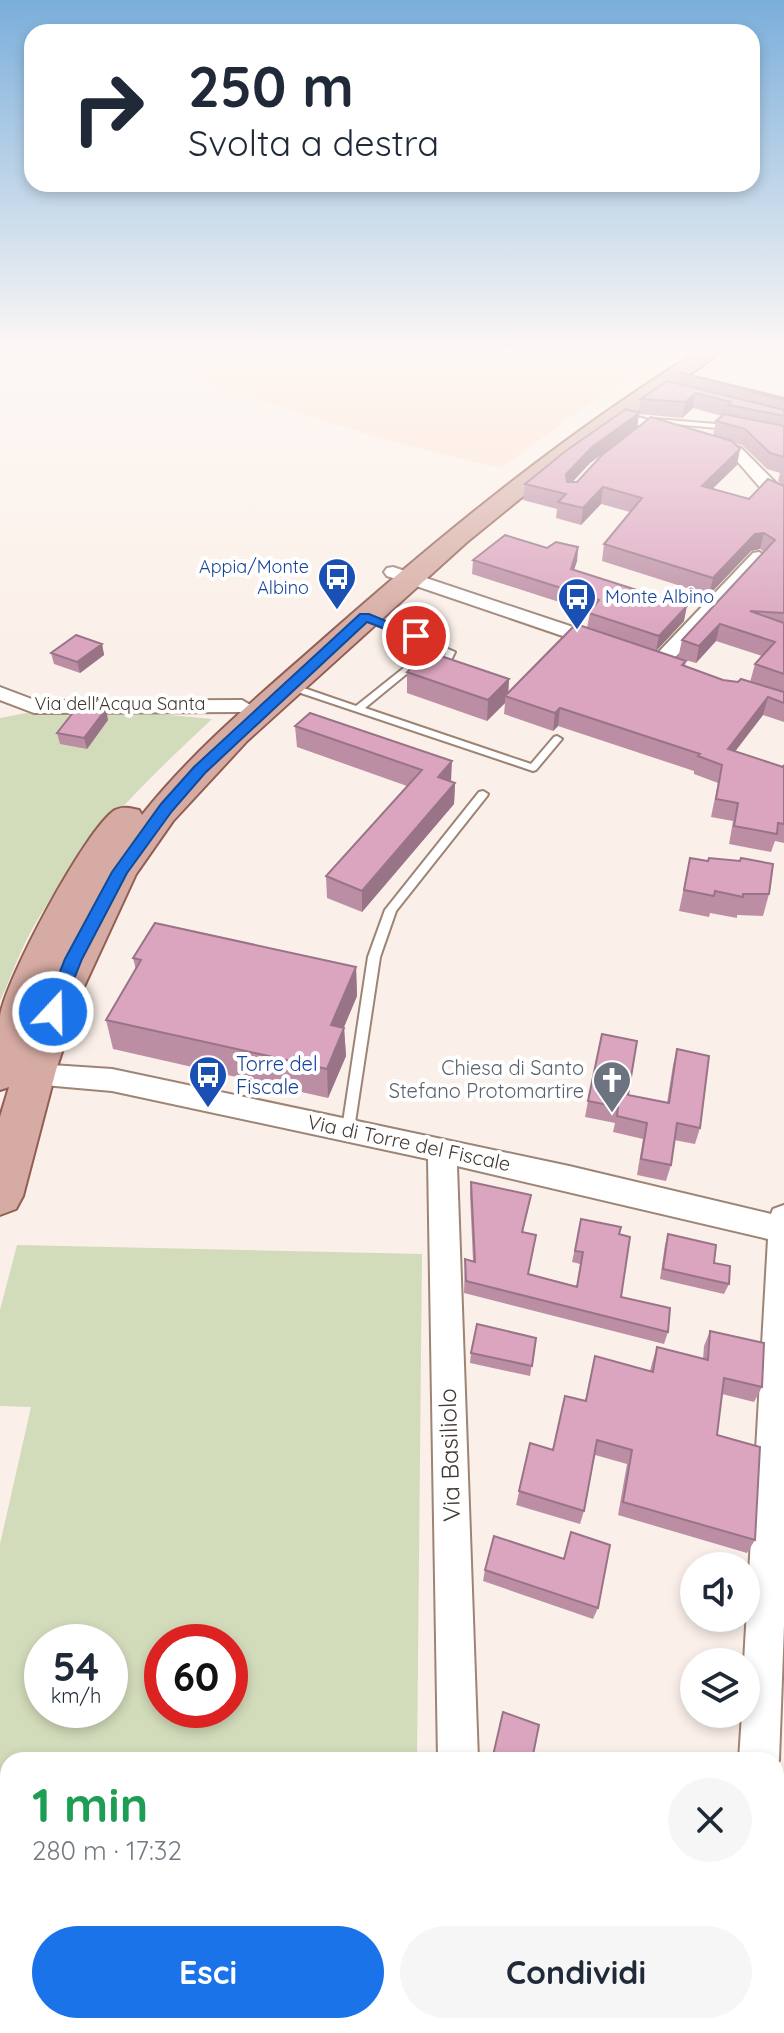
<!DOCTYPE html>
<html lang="it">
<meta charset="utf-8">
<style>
:root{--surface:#fff;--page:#f6f6f7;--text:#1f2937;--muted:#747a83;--accent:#1a73e8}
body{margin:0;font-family:Quicksand,sans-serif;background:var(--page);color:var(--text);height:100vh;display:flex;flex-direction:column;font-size:30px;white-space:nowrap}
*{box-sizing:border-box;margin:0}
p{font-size:26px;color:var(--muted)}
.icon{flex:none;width:44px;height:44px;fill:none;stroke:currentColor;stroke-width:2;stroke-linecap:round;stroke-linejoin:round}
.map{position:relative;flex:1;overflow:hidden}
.panel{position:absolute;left:0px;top:1752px;width:784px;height:282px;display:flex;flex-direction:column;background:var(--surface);border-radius:24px 24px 0 0;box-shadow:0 4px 12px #0003}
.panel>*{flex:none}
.hud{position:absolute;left:24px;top:24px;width:736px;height:168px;border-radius:24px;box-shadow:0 4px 12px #0003;background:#fff;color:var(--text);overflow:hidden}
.controls{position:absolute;left:680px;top:1552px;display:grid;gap:16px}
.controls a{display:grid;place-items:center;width:80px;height:80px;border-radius:50%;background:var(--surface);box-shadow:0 4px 12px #0003;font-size:40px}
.speed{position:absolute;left:24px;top:1624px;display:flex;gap:16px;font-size:40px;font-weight:700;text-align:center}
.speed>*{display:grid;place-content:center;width:104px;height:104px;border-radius:50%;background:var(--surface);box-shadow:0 4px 12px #0003;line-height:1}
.speed small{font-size:20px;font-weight:400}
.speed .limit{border:12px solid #d22;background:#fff;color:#111}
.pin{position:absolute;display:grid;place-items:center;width:68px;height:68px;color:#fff;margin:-34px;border:4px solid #fff;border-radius:50%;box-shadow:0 2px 8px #0007}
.me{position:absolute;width:88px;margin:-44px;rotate:21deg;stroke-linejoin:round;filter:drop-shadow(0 0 6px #0008)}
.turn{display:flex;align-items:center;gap:28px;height:168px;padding:0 32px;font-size:36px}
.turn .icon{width:104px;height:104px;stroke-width:2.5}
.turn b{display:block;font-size:56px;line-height:68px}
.round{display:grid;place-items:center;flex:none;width:84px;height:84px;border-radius:42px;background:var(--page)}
.headline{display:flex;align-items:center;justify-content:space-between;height:136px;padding:0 32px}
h1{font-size:48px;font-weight:700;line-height:60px;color:#1e9e55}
.button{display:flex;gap:16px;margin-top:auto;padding:16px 32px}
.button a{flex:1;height:92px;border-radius:48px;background:var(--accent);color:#fff;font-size:32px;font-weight:700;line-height:92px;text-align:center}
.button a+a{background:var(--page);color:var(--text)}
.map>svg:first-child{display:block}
.built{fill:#fee2d1}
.green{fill:#d2dbba;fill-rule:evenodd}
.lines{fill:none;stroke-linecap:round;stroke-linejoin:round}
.service-casing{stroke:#9d8475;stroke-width:4}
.minor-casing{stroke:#9d8475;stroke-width:4}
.primary-casing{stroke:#915e53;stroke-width:4}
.service{fill:#fff;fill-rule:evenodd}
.minor{fill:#fff;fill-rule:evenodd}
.primary{fill:#d6aba3;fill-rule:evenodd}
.wall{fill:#bc8ea4;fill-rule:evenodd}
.shaded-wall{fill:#997486}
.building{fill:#dba5bf;stroke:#997486;stroke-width:2}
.route{fill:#1a73e8;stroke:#114b97;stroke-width:2}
.labels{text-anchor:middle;stroke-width:8;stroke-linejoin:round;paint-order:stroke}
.far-transit-label{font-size:18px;fill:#164399;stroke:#fff;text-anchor:end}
.far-street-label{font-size:18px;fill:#423731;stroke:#fff}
.transit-label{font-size:20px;fill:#164399;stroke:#fff;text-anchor:start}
.worship-label{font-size:20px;fill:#5b616d;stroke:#fff;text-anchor:end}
.street-label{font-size:20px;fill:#423731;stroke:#fff}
.near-street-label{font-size:24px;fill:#423731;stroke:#fff}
</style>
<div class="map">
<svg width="784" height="2033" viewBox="0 0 784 2033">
<rect width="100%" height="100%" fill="#fbf0e9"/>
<path class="built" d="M234,352H678L601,396L500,468L381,439L183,375Z"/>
<path class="green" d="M95,708L212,719C141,785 73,852 27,939C17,959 9,981 0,1001V718L26,713Z
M17,1245L422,1254L417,1760H8V1875H0V1544L31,1407L0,1406V1310ZM42,1642H110V1710H42ZM162,1642H230V1710H162Z"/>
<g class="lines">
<defs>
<path id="service" d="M655,419L728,425L731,427L728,429L653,422V420Z
M362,615H368L455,652L448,666L452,671L451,673H445L439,666L446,653L437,649L365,708L531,764L554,737L557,736L562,739L536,770L533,771L286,688V684H292L356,706L430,647L362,619Z
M483,791L488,794L487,796L396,911L380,957L354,1129L353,1133L348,1134L343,1133L342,1129L368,957L385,910L479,792Z"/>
<path id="minor" d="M615,410L741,448L784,491V503L764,492L731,454L610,417L608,414Z
M759,552L768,557L765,561L667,666H653L650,662L653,658L753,553Z
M393,567L609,639L611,643L609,647H595L387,576L384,572L387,568Z
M0,687L37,701L242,700L252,706L242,712L34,713L0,700Z
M21,1063L112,1069L569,1166L771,1214L773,1209L784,1205V1625L779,1760L776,1767V1760H739L742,1714H746L744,1662L768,1239L457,1166L478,1760H438L428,1159L112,1091L21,1083L11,1080L7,1073L11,1066Z
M776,1898L784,1900V1944L776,1942Z
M292,2026H338L337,2033H291Z
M377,2026H423L424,2033H378Z
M724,2026H770V2033H724Z"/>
<path id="primary" d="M697,352H721L564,463L467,542L247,741L173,821L136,874L82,991L56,1070L23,1196L16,1209L0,1215V1117L9,1087L0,1090C0,1066 0,1040 0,1017C4,982 86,828 115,810C123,806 131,808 139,810L142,815C191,753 253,701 312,649C434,541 558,438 697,352Z"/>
</defs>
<use href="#service" class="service-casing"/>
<use href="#minor" class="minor-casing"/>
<use href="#primary" class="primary-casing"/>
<use href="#service" class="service"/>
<use href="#minor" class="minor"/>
<use href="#primary" class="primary"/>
</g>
<path class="wall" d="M679,372L784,398V722L763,715L735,751L783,767L784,765V843L775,841L771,852L729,844L733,821L711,817L718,783L694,774V771L558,726L553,731L504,714L505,703L487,721L407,693V672L509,679L508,693L686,661L685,666L723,680L738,682H750L755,664L762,656L716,641L696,663L678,658L682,640L764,552L760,549L751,551L709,595L602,561L604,544L630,512L601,504L581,525L556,518L557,509L523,500L525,484L639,413L641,399L677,383ZM693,408L722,416L716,421L713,435L637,428L639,414L682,418ZM626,436L577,482H572L590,463ZM734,443L742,445L767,469L780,473L778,481L782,485L749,499L712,489L737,465Z
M578,547L577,561L574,570L684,621L656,651L587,628L590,612L472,574L473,560L547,548Z
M102,644L104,655L80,673L54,664L51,653Z
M310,713L455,783L454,804L362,912L327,898L326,876L407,786L297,747L295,726Z
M108,720L87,749L60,744L57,733Z
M690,858L769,894L763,916L737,915V918L710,913L709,917L679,911Z
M133,958L356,967L357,996L344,1027L346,1056L328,1098L113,1049L106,1020L136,970Z
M677,1049L700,1128L695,1144L674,1140L671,1165L666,1181L637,1175L643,1139L613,1132L615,1123L585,1117L588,1101L628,1095L667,1103L673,1065Z
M471,1182L531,1195L523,1232L534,1247L528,1274L577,1286L580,1264L572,1262L581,1219L619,1234L621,1297L668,1332L664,1344L464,1293L465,1259L473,1261L470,1194Z
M668,1234L714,1263L729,1284L724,1294L660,1279L665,1245Z
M710,1331L762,1387L754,1402L722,1394L717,1435L755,1540L747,1553L618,1515L627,1464L595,1455L584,1511L580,1524L516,1505L530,1443L553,1450L585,1401L595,1356L650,1371L652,1363L657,1347L703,1359L704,1346Z
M536,1338L530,1376L470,1363L471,1353Z
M571,1532L598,1608L593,1619L483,1581L485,1570L564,1559Z"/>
<path class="shaded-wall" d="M696,393L693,408L682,418L685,402Z
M639,413L637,428L590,463L565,490L566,474L592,447Z
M740,449L737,465L699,502L702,486Z
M603,487L601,504L581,525L583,508Z
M764,533L760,549L751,551L709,595L713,578L755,534Z
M578,547L577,561L569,584L571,569Z
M687,606L684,621L656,651L659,636Z
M720,624L716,641L696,663L699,646Z
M102,644L104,655L80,673L77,662Z
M509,679L508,697L505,696V703L487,721L488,700Z
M768,697L763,715L724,766L728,749Z
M560,708L558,726L553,731L555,713Z
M106,709L108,720L87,749L84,738Z
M452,761L451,782L438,777Z
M455,783L454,804L362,912V891Z
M356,967L357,996L333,1053L331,1025Z
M344,1028L346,1056L328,1098L327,1069Z"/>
<path class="building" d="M679,372L784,398V400Z
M667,381L784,410V416L729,405L731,402L696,393L685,402L641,399Z
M626,409L639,413L592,447L566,474L567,482H577L602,455L651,417L732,441L740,449L702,486L749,499L768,479L784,486V613L750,611L784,623V674L755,664L775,642L720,624L699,646L682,640L775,540L764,533L755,534L713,578L604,544L642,498L603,487L583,508L558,502L566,494L525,484L567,450Z
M724,414L784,426V457L770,453L745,429L716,421Z
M505,535L547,548L556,542L578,547L571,569L687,606L659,636L589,613L599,600L473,560Z
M576,624L686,661L682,665L723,680L738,682L741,679L784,692V703L768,697L728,749L783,767L784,765V824L778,823L777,834L734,826L738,803L716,799L722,765L698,756L700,754L560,708L555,713L505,696Z
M76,635L102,644L77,662L51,653Z
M429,652L509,679L488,700L407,672Z
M79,705L106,709L84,738L57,733Z
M310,713L452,761L438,777L455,783L362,891L326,876L422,770L295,726Z
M690,858L708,861L709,858L740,861L741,858L773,864L769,894H743V897L715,891L714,896L684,890Z
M155,923L356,967L331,1025L344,1028L327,1069L106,1020L141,960L133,958Z
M602,1034L637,1041L628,1095L669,1103L677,1049L709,1056L700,1128L677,1123L671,1165L641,1159L647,1123L617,1116L618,1107L588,1101Z
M471,1182L531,1195L522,1232L536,1235L528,1274L577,1287L583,1252L575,1251L581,1219L621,1227L619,1234L630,1237L621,1297L670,1308L668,1332L466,1281L465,1259L475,1262Z
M668,1234L716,1245L714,1263L730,1266L729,1284L663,1269Z
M477,1324L536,1338L532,1366L471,1353Z
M710,1331L764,1343L762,1387L724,1378L717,1435L760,1447L755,1540L623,1502L632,1450L597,1440L584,1511L519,1491L530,1443L553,1450L565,1396L586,1401L595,1356L653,1372L657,1347L708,1360Z
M571,1532L610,1545L598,1608L485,1570L494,1536L564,1559Z
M503,1712L539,1725L532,1760H492Z"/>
<linearGradient id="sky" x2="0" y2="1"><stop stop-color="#7aaedb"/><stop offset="0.55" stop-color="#fdf8f5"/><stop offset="1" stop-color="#fdf8f5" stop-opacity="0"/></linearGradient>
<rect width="784" height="636" fill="url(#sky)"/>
<path class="route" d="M360,614H369L423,636L412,639L367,622L205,773L172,811L127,873L82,959L59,1017H46L44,1012L65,959L112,872L161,804L194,767Z"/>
<defs>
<symbol id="bus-pin" viewBox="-11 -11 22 30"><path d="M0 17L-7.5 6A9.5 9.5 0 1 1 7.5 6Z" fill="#1a4fb4" stroke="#fff"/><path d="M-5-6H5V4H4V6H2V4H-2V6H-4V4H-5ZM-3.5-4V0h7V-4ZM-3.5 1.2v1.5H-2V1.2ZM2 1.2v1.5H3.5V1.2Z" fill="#fff"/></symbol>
<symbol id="church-pin" viewBox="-11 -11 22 30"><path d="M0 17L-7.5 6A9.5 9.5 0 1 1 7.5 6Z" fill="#6b7280" stroke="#fff"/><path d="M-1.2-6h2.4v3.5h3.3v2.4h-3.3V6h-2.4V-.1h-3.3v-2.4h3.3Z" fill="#fff"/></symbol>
</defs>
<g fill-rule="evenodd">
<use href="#bus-pin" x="315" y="555" width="44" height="60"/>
<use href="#bus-pin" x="555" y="575" width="44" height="60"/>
<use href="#bus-pin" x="186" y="1053" width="44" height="60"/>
<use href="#church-pin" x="590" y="1058" width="44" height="60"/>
</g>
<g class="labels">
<g class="far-transit-label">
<text x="309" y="573">Appia/Monte<tspan x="309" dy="21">Albino</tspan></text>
<text x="605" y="603" text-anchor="start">Monte Albino</text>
</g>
<g class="far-street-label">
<text x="120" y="710">Via dell'Acqua Santa</text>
</g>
<g class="transit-label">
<text x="236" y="1071">Torre del<tspan x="236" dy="23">Fiscale</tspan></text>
</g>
<g class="worship-label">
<text x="584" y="1075">Chiesa di Santo<tspan x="584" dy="23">Stefano Protomartire</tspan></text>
</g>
<g class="street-label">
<text transform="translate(409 1143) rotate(12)" y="7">Via di Torre del Fiscale</text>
</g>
<g class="near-street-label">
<text transform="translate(450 1455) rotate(-92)" y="8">Via Basiliolo</text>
</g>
</g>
</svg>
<div class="controls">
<a><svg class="icon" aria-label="sound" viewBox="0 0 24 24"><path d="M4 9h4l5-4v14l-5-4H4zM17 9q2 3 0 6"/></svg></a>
<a><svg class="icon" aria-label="layers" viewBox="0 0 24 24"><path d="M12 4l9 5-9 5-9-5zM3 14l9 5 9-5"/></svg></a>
</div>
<div class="speed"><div>54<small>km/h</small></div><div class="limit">60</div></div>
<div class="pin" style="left:416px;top:636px;background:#d93025"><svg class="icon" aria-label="arrive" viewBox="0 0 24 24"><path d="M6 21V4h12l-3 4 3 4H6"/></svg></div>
<svg class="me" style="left:53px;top:1012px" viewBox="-20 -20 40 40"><circle r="17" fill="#1a73e8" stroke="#fff" stroke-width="3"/><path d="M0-11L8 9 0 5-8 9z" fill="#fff"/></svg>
<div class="hud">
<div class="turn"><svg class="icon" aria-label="right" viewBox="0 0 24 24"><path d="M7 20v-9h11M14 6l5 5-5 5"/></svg><div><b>250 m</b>Svolta a destra</div></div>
</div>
<section class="panel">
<div class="headline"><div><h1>1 min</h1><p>280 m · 17:32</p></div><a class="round"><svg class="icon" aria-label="close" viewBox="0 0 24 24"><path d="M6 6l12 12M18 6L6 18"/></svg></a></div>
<div class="button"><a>Esci</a><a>Condividi</a></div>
</section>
</div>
